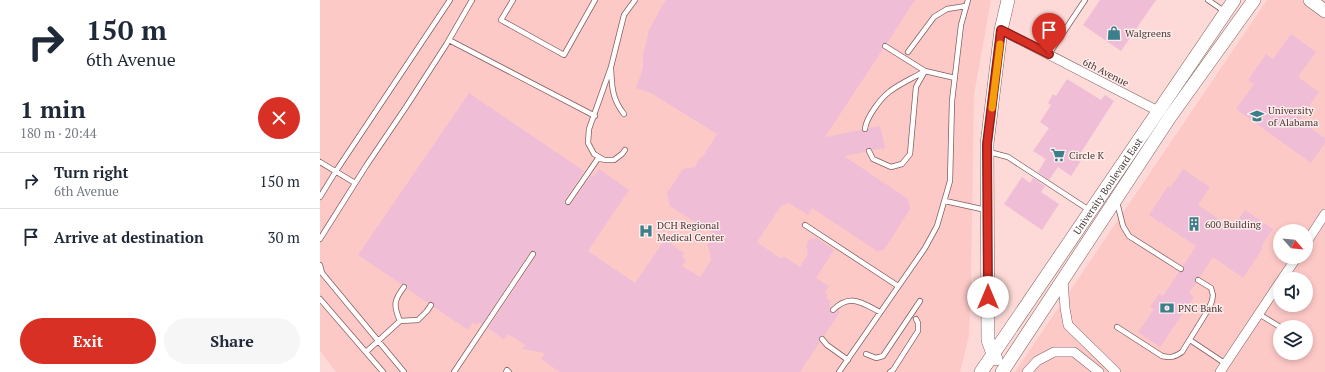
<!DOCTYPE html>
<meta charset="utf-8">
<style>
:root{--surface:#fff;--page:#f6f6f7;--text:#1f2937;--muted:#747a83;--line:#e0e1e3;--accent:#d93025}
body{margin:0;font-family:"PT Serif",serif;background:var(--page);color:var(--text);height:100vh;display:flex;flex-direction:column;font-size:15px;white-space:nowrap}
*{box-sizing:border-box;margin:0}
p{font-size:13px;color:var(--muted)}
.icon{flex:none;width:22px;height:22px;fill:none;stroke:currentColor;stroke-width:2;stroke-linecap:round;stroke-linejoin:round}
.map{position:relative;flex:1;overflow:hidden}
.side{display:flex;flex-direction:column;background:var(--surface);width:320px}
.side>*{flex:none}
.banner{background:#fff;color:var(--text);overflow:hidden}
.needle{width:26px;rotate:117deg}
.controls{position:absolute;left:953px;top:224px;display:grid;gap:8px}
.controls a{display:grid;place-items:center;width:40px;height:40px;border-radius:50%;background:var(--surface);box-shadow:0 2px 6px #0003;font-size:20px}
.pin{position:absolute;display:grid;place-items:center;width:34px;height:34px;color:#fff;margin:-41px -17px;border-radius:50% 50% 50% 0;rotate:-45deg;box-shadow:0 0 4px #0007}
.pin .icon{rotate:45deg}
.me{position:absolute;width:44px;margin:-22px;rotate:0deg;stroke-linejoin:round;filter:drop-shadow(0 0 3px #0008)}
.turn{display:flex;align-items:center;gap:14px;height:84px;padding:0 20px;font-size:18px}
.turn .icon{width:52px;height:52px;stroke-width:2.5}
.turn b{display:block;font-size:28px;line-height:34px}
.round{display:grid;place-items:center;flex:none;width:42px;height:42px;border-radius:21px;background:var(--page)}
.summary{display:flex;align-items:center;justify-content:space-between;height:68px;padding:0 20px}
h1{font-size:24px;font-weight:600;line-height:30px}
.action{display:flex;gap:8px;margin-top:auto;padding:8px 20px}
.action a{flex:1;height:46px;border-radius:24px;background:var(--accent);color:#fff;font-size:16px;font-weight:600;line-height:46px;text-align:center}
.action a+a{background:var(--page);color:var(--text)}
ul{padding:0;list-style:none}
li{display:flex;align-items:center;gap:12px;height:56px;padding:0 20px;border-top:1px solid var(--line)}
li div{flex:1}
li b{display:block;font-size:15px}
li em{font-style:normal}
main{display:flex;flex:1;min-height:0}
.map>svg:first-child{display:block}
.built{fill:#fdc9c7;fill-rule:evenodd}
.building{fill:#efbdd6}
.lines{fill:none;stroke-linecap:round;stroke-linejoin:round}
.lane-casing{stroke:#845e5d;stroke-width:6}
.street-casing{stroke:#845e5d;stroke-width:10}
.secondary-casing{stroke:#845e5d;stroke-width:14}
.lane{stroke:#fff;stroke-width:4.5}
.street{stroke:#fff;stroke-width:9}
.secondary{stroke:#fff;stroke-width:13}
.route-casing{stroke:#8d1f18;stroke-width:10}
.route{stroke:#d93025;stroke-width:7}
.slow{stroke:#f59e0b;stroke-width:7}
.labels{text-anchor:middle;stroke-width:3;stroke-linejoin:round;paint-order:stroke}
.poi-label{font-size:10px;fill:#493837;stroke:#feeceb;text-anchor:start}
.street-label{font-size:10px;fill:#493837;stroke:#feeceb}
</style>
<main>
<section class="side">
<div class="banner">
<div class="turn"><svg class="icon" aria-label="right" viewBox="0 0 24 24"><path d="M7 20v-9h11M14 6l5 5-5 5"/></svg><div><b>150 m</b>6th Avenue</div></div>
</div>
<div class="summary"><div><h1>1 min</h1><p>180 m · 20:44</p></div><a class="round" style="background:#d93025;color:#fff"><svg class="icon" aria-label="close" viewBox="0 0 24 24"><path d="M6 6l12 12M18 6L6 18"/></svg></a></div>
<ul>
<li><svg class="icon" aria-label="right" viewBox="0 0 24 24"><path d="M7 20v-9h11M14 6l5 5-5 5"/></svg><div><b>Turn right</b><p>6th Avenue</p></div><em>150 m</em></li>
<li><svg class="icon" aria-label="arrive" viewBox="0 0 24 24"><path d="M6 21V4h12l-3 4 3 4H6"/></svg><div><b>Arrive at destination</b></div><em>30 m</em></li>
</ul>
<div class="action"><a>Exit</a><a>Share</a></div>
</section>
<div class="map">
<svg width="1005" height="372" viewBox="0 0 1005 372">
<rect width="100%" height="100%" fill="#fddad8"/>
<path class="built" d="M0,0H671L654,95L651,280L649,336L640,372H16L0,351Z
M947,0H1005V372H695ZM960,231H986V257H960ZM960,279H986V305H960ZM960,327H986V353H960Z"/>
<path class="building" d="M346,0H595L567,43L562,44L561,46L563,49L505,137L541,130L543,132L546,133L549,128L560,126L565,148L553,150L549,147L546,149L545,152L524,156L588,199L590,209L564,250L557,251L492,208L488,215L469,203L461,206L437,242L460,258L465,257L480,267L488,254L486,245L490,239L497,238L514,250L496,278L509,286L505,292L508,295L506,298L511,301L509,305L511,307L509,309L510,312L513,314L518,311L520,312L504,336L501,335L499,337L500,342L480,372H240L221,359L225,353L202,349L205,345L188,334L184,340L168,328L216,256V253L215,251L210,252L162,324L159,322L157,325L153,322L148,330L114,307L113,302L111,301L108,303L87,289L88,286L86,284H81L38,255L149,93L264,171L245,200L244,203L246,205L251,204L271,176L273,177L279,169L309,190L268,251L315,283L345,239L364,253L362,257L366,260L362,266L380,277L391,260L387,240L392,233L350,206L347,193L363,169L375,167L380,158H382L397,134L331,93L316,88L323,68V55L329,30L342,6Z
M780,0H836L801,51L763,25Z
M971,34L996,52L978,77L999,92L979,120L1005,138V143L991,163L916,109L934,84L928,80L946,54L953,59Z
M747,79L781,100L785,95L794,101L758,157L762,159L751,176L738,167L729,180L718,172L726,159L713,151L729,128L720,122L731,105L728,103L733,94L736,96Z
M863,169L890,187L878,205L912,228L925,210L953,229L941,247L943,248L923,278L893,257L880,277H877L875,278L876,283L869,293L874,297L840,347L818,332L834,309L830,307L839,294L843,296L859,272L864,271L865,269L863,266L876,246L829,215L848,186L850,188Z
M702,177L710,183L713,178L725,186L721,192L739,204L722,230L684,204Z"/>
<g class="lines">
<defs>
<path id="lane" d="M193,0L181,20L244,55L275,0
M888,0L904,11
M129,40L275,116
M565,46L605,71L635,78
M588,52L614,17L627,9L646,6
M729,54L765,0
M291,69C292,87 292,99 304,114
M545,129C546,118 560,99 569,92C579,84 593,78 605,71L596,87L590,154L582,164L571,167L553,159L549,151
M305,150L302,154L294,160H284L274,154L268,143L269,129L291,67L304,15L315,0
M669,152L688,157L769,210
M0,162L35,183
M0,197L16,171L130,0
M625,201L666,210
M248,202L279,157
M797,202L803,226L809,236L861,269
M485,225L578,286
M0,239L46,166L86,107L126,45L152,0
M0,265L2,273L84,372
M0,299L63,372
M513,310C530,293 542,303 560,312
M939,314L960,327
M80,321C73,305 74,300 84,287
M797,327L842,356C851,358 855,357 862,352L888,310L892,301L893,295L891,288L878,280
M502,339L507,345L528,360
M870,340L906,364
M46,352L80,321L98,320L107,311L111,305
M546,354L556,358L563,356L600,301
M134,372L213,254
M186,372L187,370L189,372
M519,372L605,248L617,226L630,181L632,101L641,25L648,0
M570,372L573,370L598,331V323L596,319"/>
<path id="street" d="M681,30L838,111
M986,243L1005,214
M962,279L977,257
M743,280L745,308L748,325L796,372
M707,372L717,361L734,352H754L779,372
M900,372L960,282"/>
<g id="secondary">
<path d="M990,0L1005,11"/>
<path d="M676,359L673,354L668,340L667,144L681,30L688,0"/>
<path id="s1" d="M661,372L914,0"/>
<path d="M682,372L850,117L934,0"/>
</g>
</defs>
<use href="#lane" class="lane-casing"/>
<use href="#street" class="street-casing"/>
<use href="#secondary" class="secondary-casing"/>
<use href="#lane" class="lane"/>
<use href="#street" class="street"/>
<use href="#secondary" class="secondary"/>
</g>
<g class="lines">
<defs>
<path id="route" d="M668,297L667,144L681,30L729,54"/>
</defs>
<use href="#route" class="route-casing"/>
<use href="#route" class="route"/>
<path class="slow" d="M672,108L680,44"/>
</g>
<defs>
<symbol id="shop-bare" viewBox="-9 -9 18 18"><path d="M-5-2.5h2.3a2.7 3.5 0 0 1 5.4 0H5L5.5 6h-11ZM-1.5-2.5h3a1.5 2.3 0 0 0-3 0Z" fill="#397f8c" stroke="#feeceb" stroke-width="2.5" paint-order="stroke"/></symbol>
<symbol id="university-bare" viewBox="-9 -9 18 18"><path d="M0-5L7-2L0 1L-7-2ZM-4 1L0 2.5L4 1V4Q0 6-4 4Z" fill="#397f8c" stroke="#feeceb" stroke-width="2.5" paint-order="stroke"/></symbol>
<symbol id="supermarket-bare" viewBox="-9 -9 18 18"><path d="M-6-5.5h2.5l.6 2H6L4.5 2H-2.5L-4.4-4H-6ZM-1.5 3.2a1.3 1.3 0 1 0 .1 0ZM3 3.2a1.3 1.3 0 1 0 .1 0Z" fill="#397f8c" stroke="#feeceb" stroke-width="2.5" paint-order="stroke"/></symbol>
<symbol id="building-bare" viewBox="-9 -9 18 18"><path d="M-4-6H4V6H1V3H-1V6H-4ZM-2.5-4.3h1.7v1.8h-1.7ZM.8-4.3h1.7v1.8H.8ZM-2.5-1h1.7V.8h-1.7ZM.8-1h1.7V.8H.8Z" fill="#397f8c" stroke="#feeceb" stroke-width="2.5" paint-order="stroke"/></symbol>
<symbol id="hospital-bare" viewBox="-9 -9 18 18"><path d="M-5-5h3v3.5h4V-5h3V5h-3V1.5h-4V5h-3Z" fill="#397f8c" stroke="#feeceb" stroke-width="2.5" paint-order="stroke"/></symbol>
<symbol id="bank-bare" viewBox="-9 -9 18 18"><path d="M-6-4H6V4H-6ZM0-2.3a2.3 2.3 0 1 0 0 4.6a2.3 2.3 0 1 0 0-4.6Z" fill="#397f8c" stroke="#feeceb" stroke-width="2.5" paint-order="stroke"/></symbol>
</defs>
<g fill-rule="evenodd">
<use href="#shop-bare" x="784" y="23" width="20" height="20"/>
<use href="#university-bare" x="927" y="106" width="20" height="20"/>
<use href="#supermarket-bare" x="728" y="145" width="20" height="20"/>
<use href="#building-bare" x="864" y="214" width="20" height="20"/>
<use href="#hospital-bare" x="316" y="221" width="20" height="20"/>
<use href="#bank-bare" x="837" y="298" width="20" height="20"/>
</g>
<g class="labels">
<g class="poi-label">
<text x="805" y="37">Walgreens</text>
<text x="948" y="114">University<tspan x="948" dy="12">of Alabama</tspan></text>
<text x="749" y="159">Circle K</text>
<text x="885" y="228">600 Building</text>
<text x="337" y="229">DCH Regional<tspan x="337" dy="12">Medical Center</tspan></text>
<text x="858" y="312">PNC Bank</text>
</g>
<g class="street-label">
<text transform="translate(786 72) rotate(27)" y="4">6th Avenue</text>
<text dy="4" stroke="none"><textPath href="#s1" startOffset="225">University Boulevard East</textPath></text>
</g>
</g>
</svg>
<div class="controls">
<a><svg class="needle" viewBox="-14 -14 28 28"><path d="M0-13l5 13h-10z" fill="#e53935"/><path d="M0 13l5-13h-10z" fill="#747a83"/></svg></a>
<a><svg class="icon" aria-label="sound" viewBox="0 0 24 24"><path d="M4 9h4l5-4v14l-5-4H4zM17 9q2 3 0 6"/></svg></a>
<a><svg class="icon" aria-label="layers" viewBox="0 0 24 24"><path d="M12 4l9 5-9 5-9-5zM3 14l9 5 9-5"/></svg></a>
</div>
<div class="pin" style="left:729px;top:54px;background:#d93025"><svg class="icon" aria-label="arrive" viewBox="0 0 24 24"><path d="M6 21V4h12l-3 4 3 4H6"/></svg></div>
<svg class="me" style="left:668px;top:297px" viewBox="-20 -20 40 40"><circle r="19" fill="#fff"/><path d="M0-13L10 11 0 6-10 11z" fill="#d93025"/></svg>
</div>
</main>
